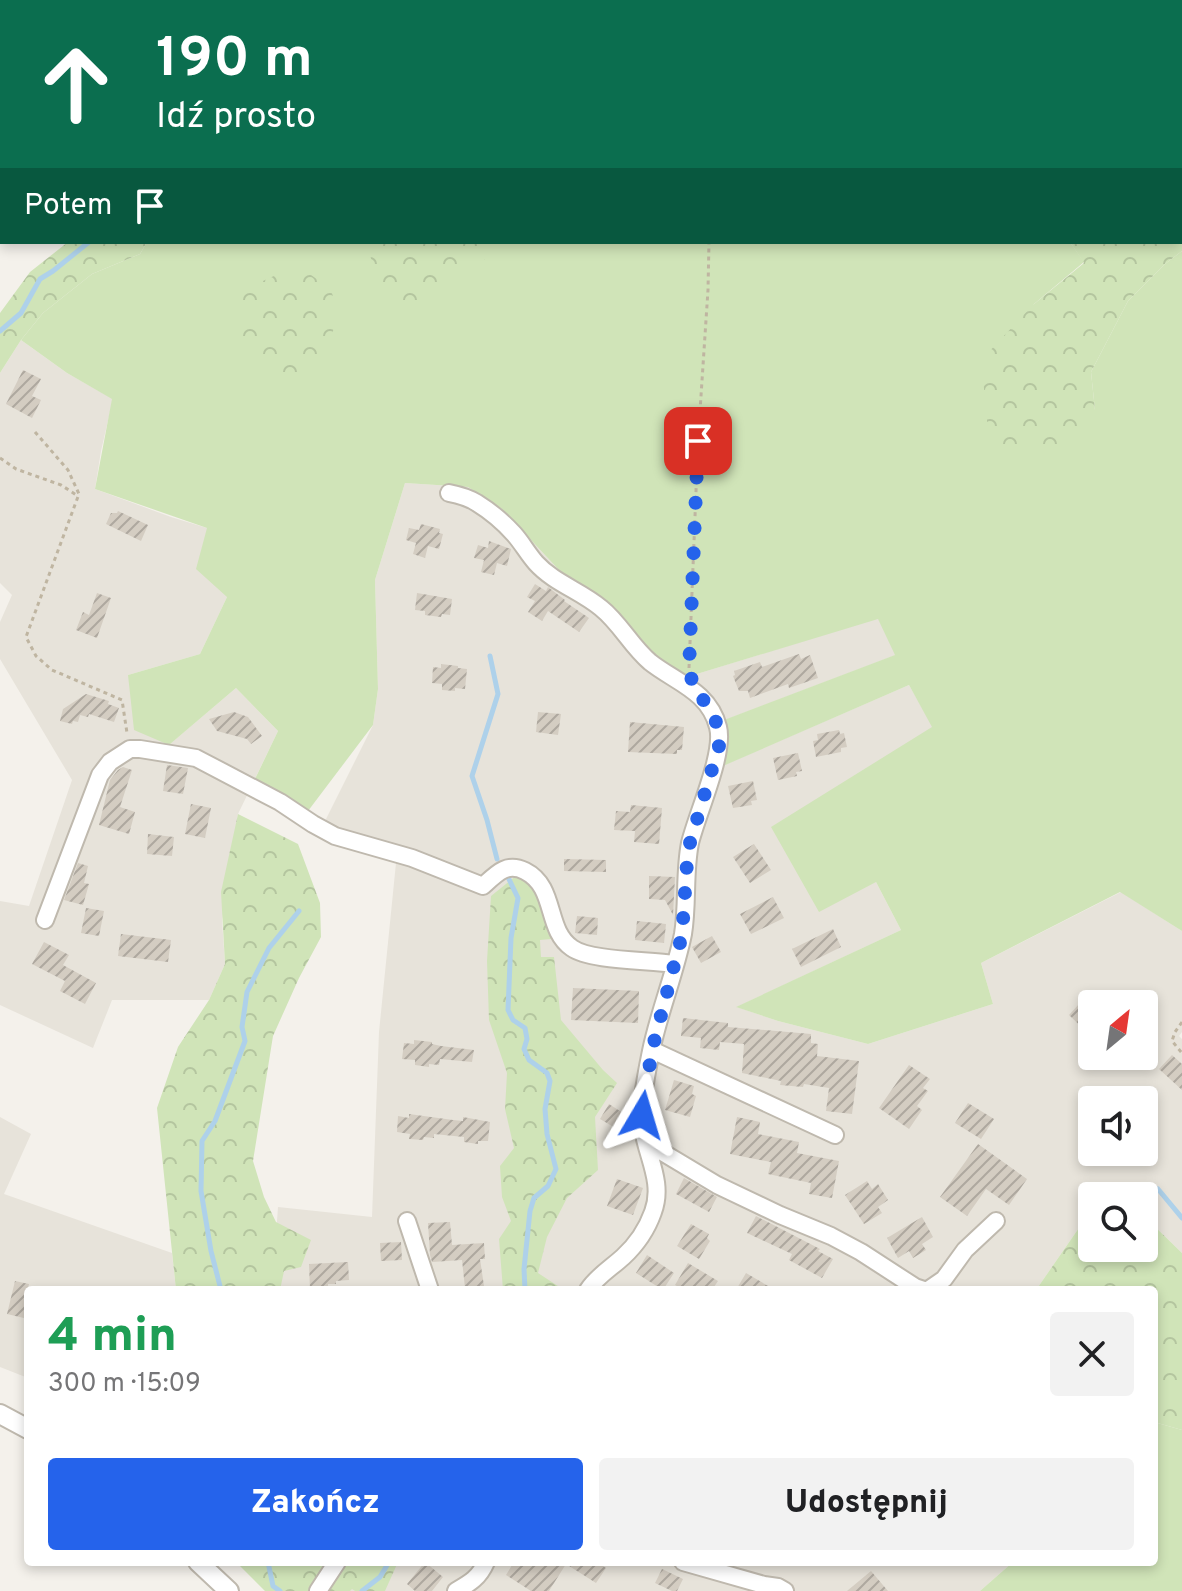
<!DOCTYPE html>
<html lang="pl">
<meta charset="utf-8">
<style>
:root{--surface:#fff;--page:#f2f2f2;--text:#202124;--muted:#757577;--accent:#2563eb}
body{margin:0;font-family:Overpass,sans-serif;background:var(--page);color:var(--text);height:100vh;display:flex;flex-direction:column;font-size:30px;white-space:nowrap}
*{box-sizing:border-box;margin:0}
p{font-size:26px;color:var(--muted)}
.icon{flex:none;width:44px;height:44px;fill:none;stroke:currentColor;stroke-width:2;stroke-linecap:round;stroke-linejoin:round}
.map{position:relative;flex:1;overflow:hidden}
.panel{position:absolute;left:24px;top:1286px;width:1134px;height:280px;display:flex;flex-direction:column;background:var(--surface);border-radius:8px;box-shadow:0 4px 12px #0003}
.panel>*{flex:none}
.guide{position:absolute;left:0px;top:0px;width:1182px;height:244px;box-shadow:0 4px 12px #0003;background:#0b6e4f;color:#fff;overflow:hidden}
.needle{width:52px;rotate:29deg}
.buttons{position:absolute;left:1078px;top:990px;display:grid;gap:16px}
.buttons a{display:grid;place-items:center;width:80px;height:80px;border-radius:8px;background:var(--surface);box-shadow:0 4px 12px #0003;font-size:40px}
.pin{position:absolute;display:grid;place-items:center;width:68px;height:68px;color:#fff;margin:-34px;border-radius:16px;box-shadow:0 4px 12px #0006}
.me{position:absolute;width:88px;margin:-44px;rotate:7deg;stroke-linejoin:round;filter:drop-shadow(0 0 6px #0008)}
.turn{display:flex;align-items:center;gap:28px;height:168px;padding:0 24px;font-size:36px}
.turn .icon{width:104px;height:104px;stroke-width:2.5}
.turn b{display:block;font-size:56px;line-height:68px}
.then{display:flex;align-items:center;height:76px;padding:0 24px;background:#0003;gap:16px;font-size:30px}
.round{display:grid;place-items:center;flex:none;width:84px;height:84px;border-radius:8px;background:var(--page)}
.headline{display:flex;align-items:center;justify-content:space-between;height:136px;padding:0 24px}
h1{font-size:48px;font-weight:800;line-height:60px;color:#1e9e55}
.button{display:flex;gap:16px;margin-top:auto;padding:16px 24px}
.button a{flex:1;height:92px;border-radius:8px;background:var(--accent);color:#fff;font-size:32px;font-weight:800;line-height:92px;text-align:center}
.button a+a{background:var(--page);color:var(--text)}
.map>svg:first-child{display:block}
.residential{fill:#e7e3da;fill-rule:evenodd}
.green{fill:#d0e4b8}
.forest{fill:url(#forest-crowns)}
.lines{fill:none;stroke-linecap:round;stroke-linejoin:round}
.stream{stroke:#aed1ea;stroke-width:5}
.building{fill:url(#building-hatch)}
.minor-casing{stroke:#bfb9ae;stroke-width:20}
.tertiary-casing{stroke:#bfb9ae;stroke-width:22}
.path{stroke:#bfb5a1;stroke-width:3;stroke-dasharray:4 4;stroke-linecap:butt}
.minor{stroke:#fff;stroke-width:16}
.tertiary{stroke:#fff;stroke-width:18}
.route{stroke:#2563eb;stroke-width:14;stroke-dasharray:0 25.2}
</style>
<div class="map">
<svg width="1182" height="1591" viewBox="0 0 1182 1591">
<defs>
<pattern id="forest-crowns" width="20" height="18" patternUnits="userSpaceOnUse" patternTransform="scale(2)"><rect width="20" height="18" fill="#d0e4b8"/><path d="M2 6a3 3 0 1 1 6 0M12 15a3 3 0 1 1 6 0" fill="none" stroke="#b4c59f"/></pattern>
<pattern id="building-hatch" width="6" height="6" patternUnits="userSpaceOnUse" patternTransform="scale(2)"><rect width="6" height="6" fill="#d4cdc2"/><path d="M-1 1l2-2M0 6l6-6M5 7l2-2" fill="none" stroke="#aea89f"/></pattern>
</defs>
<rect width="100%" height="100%" fill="#f4f1eb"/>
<path class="residential" d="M21,340L67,373L113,399L101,451L95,489L171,517L207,528L227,597L200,654L128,675L170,744L236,688L278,731L238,814L222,920L225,964L209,1000H112L93,1048L0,1005V901L29,906L72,780L0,659V622L12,595L0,583V373Z
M405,483L468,487L502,509L559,570L612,606L654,657L687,677L878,618L896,655L725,720L728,744L724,765L909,685L933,727L876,882L901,930L737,1007L778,1021L868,1044L993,1004L981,963L1121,892L1182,931V1032L1179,1036L1182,1039V1253L1144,1216V1196H1124L1110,1183L1101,1196H1092V1209L1036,1290H272L278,1207L372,1217L379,1032L396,863L317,837L373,725L378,689L375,580ZM1092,1004H1144V1056H1092ZM1092,1100H1144V1152H1092Z
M0,1117L31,1134L4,1194L172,1253L176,1290H28V1378L0,1367Z
M325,1562H1013L980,1591H318Z"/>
<path class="green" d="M314,0H1151L1150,2H314Z
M147,242H1070L1084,262L1034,304L987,412V441L1095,410L1091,372L1128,301L1165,264L1182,251V931L1120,892L981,963L993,1004L868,1044L778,1021L736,1007L901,930L876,882L819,912L771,827L932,727L909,685L723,766L728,744L724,720L895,655L878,619L687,677L654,657L612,606L559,570L502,509L468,487L405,483L375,580L378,689L373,725L308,811L255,779L278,731L236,688L169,745L134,730L128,675L200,654L227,597L196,569L207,528L95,489L112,399L67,373L21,340L43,313L92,274L140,254Z
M1154,1422L1182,1430V1591H980L1013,1562H1154Z"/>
<path class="forest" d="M1151,0H1182V251L1165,264L1128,301L1091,372L1095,410L1093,425L1066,454L1019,450L987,441V412L982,373L984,357L1034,304L1084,263L1070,242H1180V2H1150Z
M68,242H147L140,254L92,274L43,313L21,340L0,373V313L30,272Z
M370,242H485V259L460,280L426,303L404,306L377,286L370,254Z
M298,265L331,290L339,316L324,353L298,375L275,377L243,342V290Z
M238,814L298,844L320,903L321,937L299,978L273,1036L253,1161L264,1197L276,1222L311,1240L301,1267L284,1271L280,1290H176L157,1108L178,1047L209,1000L225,964L221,892Z
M517,875L532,888L550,924L551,939L540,940L541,957H554L561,1020L603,1070L617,1083L595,1117L598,1170L567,1198L547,1237L538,1273L564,1290H503L499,1239L511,1221L502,1197L500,1166L514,1148L505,1109L507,1073L489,1020L487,961L491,896Z
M1092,1209V1248H1144V1216L1182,1253V1430L1154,1422V1290H1036Z
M236,1562H398L385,1591H355L352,1589L350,1591H265Z"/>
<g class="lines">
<path class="stream" d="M0,331L21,313L40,279L53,271L89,242
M490,656L498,694L472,776L487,820L497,859
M507,875L518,898L511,938L508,1010L513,1020L525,1028L527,1039L524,1049L529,1060L547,1073L550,1081L545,1109L547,1134L556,1169L548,1186L534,1198L530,1211L524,1269L525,1290
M1158,1189L1182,1218
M221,1290L211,1251L201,1191L202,1141L215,1121L245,1041L242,1027L247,992L269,948L299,911
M268,1562L273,1586L280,1591
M362,1591L380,1577L389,1562"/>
</g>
<path class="building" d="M23,370L41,379L32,396L41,400L32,418L6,404Z
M118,511L148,525L141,541L106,524L111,513H117Z
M421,524L440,529L439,533L443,534L439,549L428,546L425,558L413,554L416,543L406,540L409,528L419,530Z
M489,541L511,549L507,566L497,563L494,575L481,572L484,560L474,558L478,545L488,548Z
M535,584L546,591L548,587L565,600L564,601L589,618L579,632L548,611L542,621L528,612L535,601L527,597Z
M97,593L111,598L97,638L76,630L83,612L89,615Z
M417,593L452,599L450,615L442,614L441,617L425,615V611L415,610Z
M799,654L801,659L810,655L818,678L789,688L788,684L750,698L748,691H739L733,676L735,675L734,671L760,662L762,667Z
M441,664L458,666V668L467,669L465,689L455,688V691L442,690V684L432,683L433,667L441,668Z
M86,694L109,701L108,704L119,708L114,722L89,714L88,717L80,715L78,722L73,721L72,724L60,721L63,709Z
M234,712L248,717L262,736L251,744L247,739L217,731L209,719Z
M538,712L561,714L558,735L536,732Z
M630,722L684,727L682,750H677V754L628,752Z
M839,730L840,734L844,733L847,747L841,748V752L816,757L813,741L818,740L817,734Z
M798,753L802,771L796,772L797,776L778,780L773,758Z
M167,765L188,768L183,794L163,791Z
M123,767L132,770L120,807L135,812L129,834L99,825L110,780L118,770Z
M753,781L757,800L751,801L752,805L733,808L728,786Z
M191,804L211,808L205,838L185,834Z
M631,805L662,808L659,844L634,842L635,831L614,830L616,811L630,812Z
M148,834L174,837L172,856L147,854Z
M754,844L771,870L750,883L733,857Z
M564,859L606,860V872L564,871Z
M78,863L88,866L84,883L89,884L83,905L64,900Z
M649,876L675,877L673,915L665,900L649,899Z
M773,897L784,918L751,934L740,914Z
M86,908L104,911L99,936L81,933Z
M577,916L598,918L597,935L575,933Z
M637,921L666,924L664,943L635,940Z
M833,929L841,947L801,967L792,949Z
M121,934L171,940L168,962L118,956Z
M712,936L721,952L701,963L692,947Z
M44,942L69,955L63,965L96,983L85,1004L60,991L65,981L32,964Z
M573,988L639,991L638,1023L571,1020Z
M1079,1004L1092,1016V1037L1069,1015Z
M683,1018L728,1023V1027L811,1034V1043L818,1044L817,1056L859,1061L852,1114L826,1111L829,1088L804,1084L803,1087L780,1085L781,1081L742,1073L744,1044L720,1042L719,1050L700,1048L701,1038L681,1036Z
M414,1040L432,1042V1044L441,1046L474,1050L472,1062L440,1059L439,1065L429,1064V1067L415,1065V1060L402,1059L404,1043L414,1044Z
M1172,1055L1182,1064V1090L1159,1069Z
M909,1065L930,1079L923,1088L928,1091L917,1106L922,1110L909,1129L879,1108Z
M674,1080L694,1086L692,1094L696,1096L690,1117L665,1110Z
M968,1103L994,1119L981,1139L955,1123Z
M609,1104L626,1115L617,1129L600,1119Z
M409,1114L453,1120L463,1121V1117L490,1122L488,1141H478V1144L464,1142V1137L434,1134V1138L424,1137L423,1140L409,1139L410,1134L397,1132L398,1116L409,1118Z
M737,1117L760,1122L758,1134L799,1142L797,1153L839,1161L832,1198L809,1194L811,1183L768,1174L771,1162L730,1154Z
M978,1144L1027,1179L1009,1205L986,1189L967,1216L940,1197Z
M684,1178L717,1197L709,1212L676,1194Z
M617,1179L643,1188L633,1215L607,1206Z
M867,1181L872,1189L878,1184L888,1200L878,1207L882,1213L864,1224L845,1195Z
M756,1216L820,1249L818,1251L833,1259L822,1278L789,1260L792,1254L747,1233Z
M922,1217L933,1237L922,1244L926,1250L913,1258L909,1251L898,1258L887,1238Z
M450,1222L452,1245L484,1243L485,1259H480L484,1286L465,1288L462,1260L432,1262L430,1255L428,1223Z
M691,1224L709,1234L707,1238L710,1241L699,1259L677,1246Z
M401,1242L402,1260L381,1261L380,1243Z
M647,1255L674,1273L663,1290L636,1273Z
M348,1262L349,1280L336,1281V1284H328V1289L310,1290L309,1264Z
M688,1263L718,1281L712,1290H684L675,1285Z
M746,1273L775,1290H736Z
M15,1281L29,1284L25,1303L28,1304V1319L7,1314Z
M425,1562L443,1577L432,1591H415L407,1584Z
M514,1562H597L606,1568L596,1583L566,1564L549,1591H531L506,1575Z
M662,1569L683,1579L677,1591H672L655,1583Z
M871,1571L888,1591H847Z"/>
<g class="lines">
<defs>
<path id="minor" d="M144,0L148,2
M234,0L235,2
M449,493C459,495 468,497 477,503C490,511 504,523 514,534C522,543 528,554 536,563C554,583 581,591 601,608C620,623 631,646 650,662C675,682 709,691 718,727C725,753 697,814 690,843C684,873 688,904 683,934C675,974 659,1012 651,1051C646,1076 640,1104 643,1129C647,1157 664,1183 653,1212C647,1229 636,1245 623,1257C611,1268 597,1276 588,1290
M45,920L100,775L110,762L130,749H140L196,758L280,802L313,824L335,836L412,858L483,886C497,873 507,862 525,871C557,887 545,930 572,948C590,961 649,960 674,964
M652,1050L835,1135
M649,1147L662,1152L717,1185L780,1215L831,1236L861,1252L915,1287L924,1290
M407,1221L430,1290
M928,1290L944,1279L965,1250L996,1221
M683,1562L764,1585L778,1587L785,1591
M318,1591L337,1562
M456,1591C470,1583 479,1578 486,1562"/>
<path id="tertiary" d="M0,1414L28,1429
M198,1562L229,1591"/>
</defs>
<use href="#minor" class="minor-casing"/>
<use href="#tertiary" class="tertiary-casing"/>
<path class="path" d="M703,0L704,2
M35,432L68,470L79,494L26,637L36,656L52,670L122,700L127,733
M0,458L16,469L61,485L78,496
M689,668L698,441L708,290L709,242
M1182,1022L1175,1032L1172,1041L1182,1053"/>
<use href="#minor" class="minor"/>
<use href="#tertiary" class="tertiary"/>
</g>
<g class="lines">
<path class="route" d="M642,1115L652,1050L682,935L687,863L690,843L719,746L720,735L714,716L707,704L695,691L689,670L698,441"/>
</g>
</svg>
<div class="buttons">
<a><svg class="needle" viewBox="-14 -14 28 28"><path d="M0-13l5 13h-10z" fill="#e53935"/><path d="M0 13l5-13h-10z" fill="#757577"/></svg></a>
<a><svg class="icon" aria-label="sound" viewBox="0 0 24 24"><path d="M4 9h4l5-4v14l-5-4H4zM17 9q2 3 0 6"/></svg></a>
<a><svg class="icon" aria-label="search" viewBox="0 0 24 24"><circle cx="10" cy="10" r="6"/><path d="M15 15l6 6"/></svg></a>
</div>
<div class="pin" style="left:698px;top:441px;background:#d93025"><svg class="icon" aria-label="arrive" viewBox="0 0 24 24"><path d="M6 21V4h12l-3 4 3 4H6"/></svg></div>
<svg class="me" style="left:642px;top:1115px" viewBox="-20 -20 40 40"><path d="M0-17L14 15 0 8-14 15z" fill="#2563eb" stroke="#fff" stroke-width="4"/></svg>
<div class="guide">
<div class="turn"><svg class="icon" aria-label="ahead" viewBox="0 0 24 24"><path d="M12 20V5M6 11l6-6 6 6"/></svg><div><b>190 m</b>Idź prosto</div></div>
<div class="then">Potem<svg class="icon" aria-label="arrive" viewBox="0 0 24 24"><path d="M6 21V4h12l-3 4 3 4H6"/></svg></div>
</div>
<section class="panel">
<div class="headline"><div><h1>4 min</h1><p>300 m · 15:09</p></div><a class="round"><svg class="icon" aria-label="close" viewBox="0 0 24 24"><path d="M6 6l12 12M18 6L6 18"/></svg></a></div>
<div class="button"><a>Zakończ</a><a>Udostępnij</a></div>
</section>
</div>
